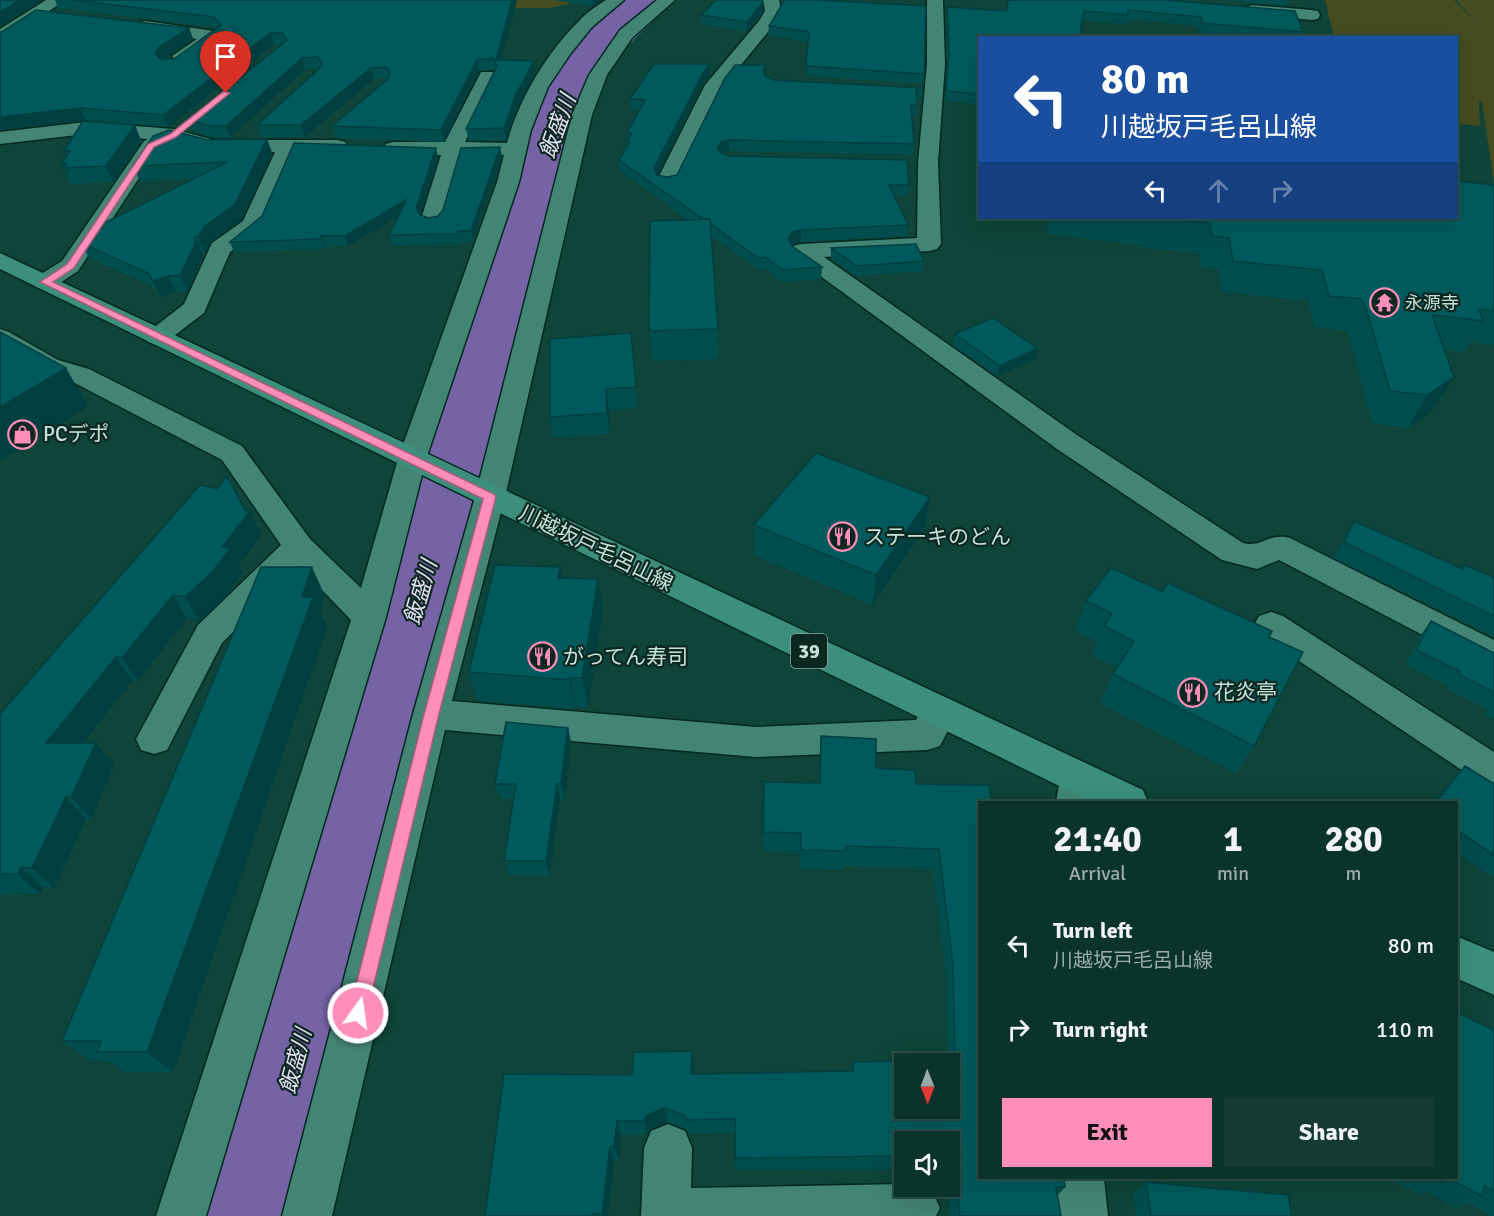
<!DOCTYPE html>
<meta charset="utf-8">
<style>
:root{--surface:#0a332b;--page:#133b33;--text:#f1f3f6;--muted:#99aaa9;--line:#2a4e47;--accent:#ff8eba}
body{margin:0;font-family:Signika,"Noto Sans JP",sans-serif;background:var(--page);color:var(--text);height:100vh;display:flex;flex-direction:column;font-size:22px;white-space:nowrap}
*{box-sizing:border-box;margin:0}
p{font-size:20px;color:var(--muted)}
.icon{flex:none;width:33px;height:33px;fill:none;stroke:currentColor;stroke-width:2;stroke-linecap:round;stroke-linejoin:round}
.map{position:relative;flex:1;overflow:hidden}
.drawer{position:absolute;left:978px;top:801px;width:480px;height:378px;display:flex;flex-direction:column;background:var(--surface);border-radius:0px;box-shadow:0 6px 24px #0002,0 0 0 2px var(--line)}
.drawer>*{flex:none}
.guide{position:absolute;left:978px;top:36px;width:480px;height:183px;border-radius:0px;box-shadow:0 6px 24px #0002,0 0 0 2px var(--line);background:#1a4fa0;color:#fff;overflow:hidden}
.needle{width:39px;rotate:179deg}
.fabs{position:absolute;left:894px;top:1053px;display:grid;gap:12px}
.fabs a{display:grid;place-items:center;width:66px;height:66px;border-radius:0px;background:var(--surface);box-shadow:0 6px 24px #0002,0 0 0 2px var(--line);font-size:30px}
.pin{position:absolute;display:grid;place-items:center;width:51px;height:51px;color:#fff;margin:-62px -26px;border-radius:50% 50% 50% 0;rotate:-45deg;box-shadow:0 0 6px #0007}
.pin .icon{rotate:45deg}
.me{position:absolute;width:66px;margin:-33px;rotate:14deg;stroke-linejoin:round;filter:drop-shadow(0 0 4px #0008)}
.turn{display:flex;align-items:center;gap:21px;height:126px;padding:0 24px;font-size:27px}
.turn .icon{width:78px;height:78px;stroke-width:2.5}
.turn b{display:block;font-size:42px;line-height:51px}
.lanes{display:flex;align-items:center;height:57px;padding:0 24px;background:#0003;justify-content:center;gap:30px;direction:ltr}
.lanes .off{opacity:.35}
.eta{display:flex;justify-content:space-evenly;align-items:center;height:102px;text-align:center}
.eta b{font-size:36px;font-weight:700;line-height:42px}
.cta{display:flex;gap:12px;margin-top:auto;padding:12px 24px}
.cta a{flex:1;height:69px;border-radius:0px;background:var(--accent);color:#111;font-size:24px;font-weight:700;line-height:69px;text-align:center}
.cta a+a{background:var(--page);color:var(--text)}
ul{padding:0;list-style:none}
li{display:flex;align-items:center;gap:18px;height:84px;padding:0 24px}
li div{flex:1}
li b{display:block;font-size:22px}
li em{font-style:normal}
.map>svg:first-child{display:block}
.green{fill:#464c20}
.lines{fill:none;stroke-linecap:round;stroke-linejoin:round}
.river{fill:#7663a5;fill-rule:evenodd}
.minor-casing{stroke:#032820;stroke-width:3}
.major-casing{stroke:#032820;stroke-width:3}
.minor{fill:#438575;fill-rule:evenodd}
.major{fill:#3b8f7c;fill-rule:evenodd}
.wall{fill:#004d4e}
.shaded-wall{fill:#003f40}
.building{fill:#005a5b;stroke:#003f40;stroke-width:1.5;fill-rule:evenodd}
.route{fill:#ff8eba;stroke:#a65c79;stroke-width:1.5}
.labels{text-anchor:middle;stroke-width:4.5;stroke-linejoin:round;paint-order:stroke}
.far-poi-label{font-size:18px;fill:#c3e3da;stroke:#0b2720;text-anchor:start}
.shield{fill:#0b2720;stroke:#8caba2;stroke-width:1.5}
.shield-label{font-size:20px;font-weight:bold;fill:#c3e3da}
.poi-label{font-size:21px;fill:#c3e3da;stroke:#0b2720;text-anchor:start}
.street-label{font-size:21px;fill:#c3e3da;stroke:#0b2720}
.water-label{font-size:22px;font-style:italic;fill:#e3dff3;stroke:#0b2720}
</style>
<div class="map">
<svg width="1494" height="1216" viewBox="0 0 1494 1216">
<rect width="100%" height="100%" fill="#0e4439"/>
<path class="green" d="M506,0H569V4L550,8H507Z
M1325,0H1454L1486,32L1456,0H1494V183L1482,102H1479L1480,126L1457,124L1456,38L1334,37Z"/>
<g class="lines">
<path class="river" d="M623,0H671L665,9L616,57L585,103L444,667L318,1216H190L354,667L535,103C559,64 587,29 623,0Z"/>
<defs>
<path id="minor" d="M46,0H65L6,41L0,42V29Z
M606,0H624L592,27L571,53L548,87L531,130L519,182L426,459L386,617L206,1216H156L351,620L299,566L222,643L167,750L154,754L141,750L136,739L198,625L281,545L222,460L71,381L40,372L0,348V329L9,332L58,360L89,369L242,446L310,539L361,588L398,459L497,182L504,155H462L443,219L440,224L432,226L424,224L421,219L441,155L393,154L386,152L383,148L386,144L393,142H445L479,76L481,72H495L497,76L465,142L507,143C519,99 547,52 580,20C587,12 597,6 606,0Z
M657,0H675L632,38L607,75L592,115L505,497L452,701L756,727L916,720L926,703L939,698L952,703L957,713L940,746L927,750L756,757L445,730L332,1216H282L413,714L475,497L572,115L589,75L620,30Z
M763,0H779L781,11L772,27L723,87L676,185L668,186L660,185L657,180L705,85L759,21L765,11Z
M927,0H943L945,64L938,163L941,244L937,249L929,251L824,257L1077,435L1243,543C1262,548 1269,532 1290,538L1494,640V669L1482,666L1279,560L1257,569L1222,560L1057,449L793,256L789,251L793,246L801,244L917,238L918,163L927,64Z
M1251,5L1312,10L1318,11L1320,15L1318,19L1312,20L1245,14L1243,10Z
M146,21L214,31L220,32L223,36L187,60H175L172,56L197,39L140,30L137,26L140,22Z
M86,122L173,129L214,140H338L345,142L348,146L345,150L296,152L264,225L230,252L204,313L166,342L157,345L148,342L144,337L148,332L184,304L212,243L243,221L275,152H214L174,141L158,149L78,271L54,287L45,289L36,287L33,282L36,277L62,261L144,141L148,139L86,134L0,144V132Z
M1271,612L1283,616L1494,752V788L1481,783L1259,634L1254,625L1259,616Z
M1079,763L1092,768L1098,779L1094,802H1056L1060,779L1066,768Z
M668,1124L685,1131L692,1148L691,1188L904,1184V1186H923L932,1191L940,1208L936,1216H641L644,1148L651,1131Z
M1056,1178H1104L1108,1216H1058Z"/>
<path id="major" d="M0,253L1143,790L1148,802H1092L0,269Z
M1456,936L1494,952V995L1456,978Z"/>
</defs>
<use href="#minor" class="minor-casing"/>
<use href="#major" class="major-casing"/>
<use href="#minor" class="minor"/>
<use href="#major" class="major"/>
</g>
<path class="wall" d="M55,0H517L501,60L536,72L517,108L506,140L469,141L466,129L495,70L479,71L444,142L336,138L332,126L388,79H374L305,137H261L257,125L319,69H305L230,138H214L193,132L188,120L283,44H274L168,127L86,120L0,130L189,28L193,39L163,59H174L217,28L58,8Z
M555,0H602L593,6Z
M782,0H818L924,74L923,84L806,76L809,42L768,35L769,26L782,5Z
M1165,0L1303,32L1301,38H1250L1199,33L1198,26L1127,19L1126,24L1082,21L980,38V104L945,101L947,64L946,16L947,7L1006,11Z
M1221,0H1288L1286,6Z
M763,11L747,32L702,24L701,15Z
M710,64L711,75L703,84L657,175L667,177L677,175L767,65L766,77L774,80L923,88L922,99H917L916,116H912L914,144L913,155L729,151L721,154L729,156L909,185L908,196H894L908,225L906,236L801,242L792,244L791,245L792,246L822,267L821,279L782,282L765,269H758L711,236L718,329L719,359L652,361L649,331L688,220L620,171L619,160L627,146V133L639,111L631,110L630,99Z
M135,125L141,141L113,182L71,184L61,163L66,156L64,151Z
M267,139L272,153L241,220L210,242L205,253H202V259L187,291L176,292L161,297L156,288L89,258L81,243L101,228L100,225L193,179L140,181L133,166L208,140Z
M500,147L502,157L473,241L460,242V244L392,246L389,235L398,216L348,246L325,247L324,249L234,252L230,242L438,158L420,215L429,218L438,216Z
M1494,185V345L1470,342L1464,352L1444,350L1434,409L1408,428L1372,423L1350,339L1346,331L1314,327L1308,301L1221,292L1218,269L1201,267L1199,253L1146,248L1132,244L1047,234L1048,218H1456Z
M831,248L924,261L922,271L856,276L831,259Z
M631,333L638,408L609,410L610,434L553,438L550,417Z
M955,334L1035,359L998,376L953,345Z
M930,497L925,527L872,605L754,555V525Z
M245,510L261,535L239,565L243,573L225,596L199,621L187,618L138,681L132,680L83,743L114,765L91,819H86L54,888L43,887L40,894L0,895V714Z
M1354,521L1462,569L1465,565L1494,577V637L1334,558L1345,537Z
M560,567L562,578L603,609L588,707H576V709L478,701L469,672Z
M1162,591L1269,637L1254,746L1236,774L1100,703L1113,674L1117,668L1092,656L1097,642L1075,631L1086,601Z
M325,596L320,612L327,626L173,1072H124L110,1062L91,1061L62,1041Z
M1431,621L1494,653V719L1485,715L1487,709L1446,689L1448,686L1405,665L1420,636Z
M568,728L571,743L565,799H560L550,876L509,875L504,861L514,799H500L495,784Z
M821,736L876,768L916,784L980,802L1065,1187L1057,1196L1061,1216H951L948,1186H950V1142H904V1169L735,1170V1133L689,1134L686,1129L667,1122L650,1129L647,1135H621L619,1160H614L608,1216H485L632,1075L694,1066L693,1074L851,1071L853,1062L948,1060L947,983L933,869L844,866L843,870L800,869V853L763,851L764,782L819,783Z
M1465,766L1494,784V878L1456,853V802H1434L1452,780Z
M1494,1030V1216H1492L1468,1203L1457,1208L1425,1191L1418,1194L1387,1178H1456Z
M1146,1182L1292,1216H1136L1133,1193Z"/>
<path class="shaded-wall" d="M20,0H42L0,26V12Z
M512,0H517L498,70L496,60Z
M592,0H602L593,6Z
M763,2V11L747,32V22Z
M189,28L193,39L163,59L160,64L155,53L159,47Z
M270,33L274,44L168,127L163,115Z
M302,58L305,69L230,138L226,126Z
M477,60L479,71L444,142L441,130Z
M534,61L536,72L517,108L506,140L504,128L515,96Z
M710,64L711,75L703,84L655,179L654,168L703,73Z
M767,65V76L763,81V70Z
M371,68L374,79L305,137L301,125Z
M80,108L86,120L0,130V117Z
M135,125L141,141L113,182L106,166Z
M267,139L272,153L241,220L210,242L205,253L198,237L204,227Z
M729,140V151L721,153L717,158V147L721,142Z
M500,147L502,157L473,241L471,231Z
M436,148L438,158L419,218L416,208Z
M406,200L408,210L348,246L345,236Z
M801,230V242L792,244L787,250L788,238L793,232Z
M321,236L325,247L324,249L321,239Z
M195,237L202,253V259L187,291L180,276Z
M169,276L176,292L161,297L153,281Z
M1037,348L1035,359L998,376L1000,366Z
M66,368L88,406L0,461V407Z
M1454,377L1434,409L1408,428L1427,395Z
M606,389L609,410L610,434L607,413Z
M930,497L925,527L872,605L876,575Z
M250,511L261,535L239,565L243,573L225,596L199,621L185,597L222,547Z
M312,567L325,596L320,612L327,626L173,1072L147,1052Z
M560,567L566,597L558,578Z
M598,579L603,609L588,707L582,678Z
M173,595L187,618L138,681L122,658Z
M116,657L132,680L66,765L46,743Z
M570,678L576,707V709L569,680Z
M568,728L571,743L565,799L561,783Z
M96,743L114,765L91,819L71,797Z
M557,784L560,799L550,876L546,861Z
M66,797L86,819L54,888L32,868Z
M21,867L43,887L40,894L18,874Z
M692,1051L694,1066L693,1089L691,1074Z
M664,1108L667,1122L650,1129L647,1135L644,1121L647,1115Z
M617,1121L621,1135L619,1160L614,1147Z
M610,1147L614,1160L608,1216H603L602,1214Z"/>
<path class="building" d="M0,0H20L0,12Z
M73,0H512L496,60L534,61L515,96L504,128L466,129L497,66L493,58L477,60L441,130L332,126L388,79L390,73L386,67L371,68L301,125H257L319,69L322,63L318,57L302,58L226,126H210L188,120L287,40L283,33H270L163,115L80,108L0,117V32H2L36,10L189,28L159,47L155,53L160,59H174L221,25L215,18L207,16Z
M716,0H762L763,2L747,22L701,15Z
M783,0H818L926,6L924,74L806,66L809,32L769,26L783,3Z
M1008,0H1165L1295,11L1303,32L1202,23L1201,17L1128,10V15L1084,11L1079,38H980V94L946,91L949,54L947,7L1007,11Z
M654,64H710L703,73L654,168L657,175L667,177L677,175L725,78L735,65H767L763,70L765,76L774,80L923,88H916L917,106L911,105L914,144L729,140L721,142L717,147L720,153L729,156L907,160L909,185H889L908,225L801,230L793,232L788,238L792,246L822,267L783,270L765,257L758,258L711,224L710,219H703L619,160L630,142L627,141L632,133H627L645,100L630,99Z
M83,121L135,125L106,166L63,168L66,163H61L70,151H64Z
M169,130L208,140L267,139L235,204L204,227L198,237H195V244L180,276H169L153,281L148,273L81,243L86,236L104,227L100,225L227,162L133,166L153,136Z
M294,143L436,148L416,208L420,215L429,218L438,216L443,210L461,148L500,147L471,231H458V234L389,235L406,200L345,236H321V239L230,242L262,216Z
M1456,181L1494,185V311L1479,309L1483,321L1432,315L1454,377L1427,395L1390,391L1366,308L1361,299L1329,296L1322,270L1233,261L1229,238L1212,236L1210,223L1161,218H1456Z
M710,219L718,329L649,331L650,221Z
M916,244L924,261L857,266L831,248Z
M993,318L1037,348L1000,366L955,334Z
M0,332L66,368L0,407Z
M631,333L636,387L606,389L607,413L550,417V339Z
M816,453L930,497L876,575L754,525Z
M227,476L245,510L250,511L222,547L230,549L212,572L185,597L173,595L122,658L116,657L46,743H96L71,797H66L32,868L21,867L18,874H0V714L200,485L217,489Z
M1354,521L1463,569L1465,565L1494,577V616L1344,542Z
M495,565L560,567L558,578L598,579L582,678H570L569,680L469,672Z
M261,567H312L302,597H313L147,1052H97L101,1041H62Z
M1111,568L1162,591L1168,583L1272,631L1269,637L1303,652L1254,746L1113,674L1134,641L1104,626L1112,613L1086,601Z
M1431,621L1494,653V692L1458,674L1460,671L1416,650Z
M506,722L568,728L561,783L557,784L546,861H504L516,784H495Z
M821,736L876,739V768L915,770L916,784L989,785L991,802H980V1178H1064L1065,1187H1056L1061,1216H960L953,1156H950V1142H904V1156L735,1158V1119L687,1120L684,1115L664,1108L647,1115L644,1121H617L614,1147H610L602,1214H592V1216H485L504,1074L632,1075L634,1052L692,1051L691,1074L853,1071V1062L955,1060L953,966L939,849L846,846V851L801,850V833L763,832L764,782L820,783ZM904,1064H950V1108H904Z
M1465,766L1494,784V855L1456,830V802H1436Z
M1456,1012L1494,1030V1191L1484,1186L1482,1196L1447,1178H1456Z
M1433,1178H1443L1442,1182Z
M1146,1182L1288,1195L1292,1216H1151Z"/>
<path class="route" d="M224,91L230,93L176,137L154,147L74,268L53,282L494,494L496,497L439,714L367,1013L364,1020L358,1022L351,1020L349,1013L424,714L483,499L40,282L67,264L148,144L170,134Z"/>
<defs>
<symbol id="temple-ring" viewBox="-11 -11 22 22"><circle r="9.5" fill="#0b2720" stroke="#ff8eba" stroke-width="1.5"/><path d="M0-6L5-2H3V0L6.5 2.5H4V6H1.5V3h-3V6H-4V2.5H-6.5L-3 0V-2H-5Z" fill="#ff8eba"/></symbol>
<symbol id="shop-ring" viewBox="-11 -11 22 22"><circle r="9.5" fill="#0b2720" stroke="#ff8eba" stroke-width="1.5"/><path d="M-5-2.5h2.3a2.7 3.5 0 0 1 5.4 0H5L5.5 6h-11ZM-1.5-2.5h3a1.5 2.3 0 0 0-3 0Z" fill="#ff8eba"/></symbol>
<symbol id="restaurant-ring" viewBox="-11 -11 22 22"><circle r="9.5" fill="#0b2720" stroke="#ff8eba" stroke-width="1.5"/><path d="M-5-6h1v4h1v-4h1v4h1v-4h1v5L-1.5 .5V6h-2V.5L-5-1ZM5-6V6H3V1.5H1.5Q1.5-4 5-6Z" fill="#ff8eba"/></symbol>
</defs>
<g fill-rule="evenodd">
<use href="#temple-ring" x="1368" y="286" width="33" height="33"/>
<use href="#shop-ring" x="6" y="418" width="33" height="33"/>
<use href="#restaurant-ring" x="826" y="520" width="33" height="33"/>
<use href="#restaurant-ring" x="526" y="640" width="33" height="33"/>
<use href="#restaurant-ring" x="1176" y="676" width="33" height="33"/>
</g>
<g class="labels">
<g class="far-poi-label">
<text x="1405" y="309">永源寺</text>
</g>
<rect class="shield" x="791" y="634" width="36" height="34" rx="4.5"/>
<g class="shield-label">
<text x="809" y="658">39</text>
</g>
<g class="poi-label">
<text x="43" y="441">PCデポ</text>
<text x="864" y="544">ステーキのどん</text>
<text x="563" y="664">がってん寿司</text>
<text x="1214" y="699">花炎亭</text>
</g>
<g class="street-label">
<text transform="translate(596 548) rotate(26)" y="7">川越坂戸毛呂山線</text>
</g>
<g class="water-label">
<text transform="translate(557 126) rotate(-70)" y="8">飯盛川</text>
<text transform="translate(420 592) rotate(-74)" y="8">飯盛川</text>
<text transform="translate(295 1061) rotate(-75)" y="8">飯盛川</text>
</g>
</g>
</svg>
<div class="fabs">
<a><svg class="needle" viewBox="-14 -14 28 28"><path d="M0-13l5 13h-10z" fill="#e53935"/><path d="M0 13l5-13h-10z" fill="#99aaa9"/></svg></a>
<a><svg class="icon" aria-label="sound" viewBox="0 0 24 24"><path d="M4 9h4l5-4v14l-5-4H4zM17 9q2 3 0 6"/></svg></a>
</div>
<div class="pin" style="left:226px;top:93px;background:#d93025"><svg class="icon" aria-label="arrive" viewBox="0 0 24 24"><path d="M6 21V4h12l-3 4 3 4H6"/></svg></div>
<svg class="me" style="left:358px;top:1013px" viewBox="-20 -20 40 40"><circle r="17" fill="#ff8eba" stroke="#fff" stroke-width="3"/><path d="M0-11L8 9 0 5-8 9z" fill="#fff"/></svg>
<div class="guide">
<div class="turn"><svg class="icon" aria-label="left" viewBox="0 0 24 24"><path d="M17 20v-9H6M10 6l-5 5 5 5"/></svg><div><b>80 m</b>川越坂戸毛呂山線</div></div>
<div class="lanes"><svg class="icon" aria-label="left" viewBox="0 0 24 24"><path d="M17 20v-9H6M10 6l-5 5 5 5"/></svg><svg class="icon off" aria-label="ahead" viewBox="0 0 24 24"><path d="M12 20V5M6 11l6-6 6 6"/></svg><svg class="icon off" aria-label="right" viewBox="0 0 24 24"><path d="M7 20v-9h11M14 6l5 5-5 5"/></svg></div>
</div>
<section class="drawer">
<div class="eta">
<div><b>21:40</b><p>Arrival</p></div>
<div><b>1</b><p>min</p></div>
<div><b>280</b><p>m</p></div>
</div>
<ul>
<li><svg class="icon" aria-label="left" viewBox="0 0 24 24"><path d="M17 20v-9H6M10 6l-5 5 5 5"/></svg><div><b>Turn left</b><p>川越坂戸毛呂山線</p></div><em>80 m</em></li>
<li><svg class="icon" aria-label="right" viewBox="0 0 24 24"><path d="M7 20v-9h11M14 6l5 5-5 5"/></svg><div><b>Turn right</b></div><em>110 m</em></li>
</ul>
<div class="cta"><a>Exit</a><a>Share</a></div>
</section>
</div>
